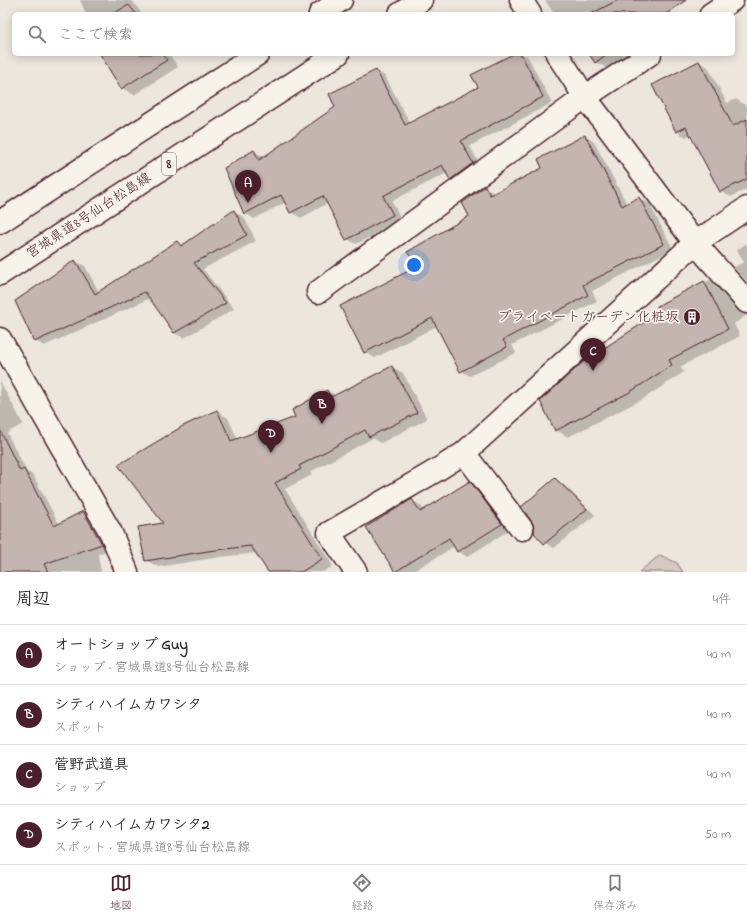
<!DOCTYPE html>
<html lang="ja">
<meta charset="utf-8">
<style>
body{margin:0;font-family:"Indie Flower","Klee One",sans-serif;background:#f2f2f3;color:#2b2b33}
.you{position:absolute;left:414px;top:265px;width:14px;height:14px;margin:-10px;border:3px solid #fff;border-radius:50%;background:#1a73e8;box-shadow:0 0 0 6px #1a73e833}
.badge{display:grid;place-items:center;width:26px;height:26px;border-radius:50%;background:#4a1f2b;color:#fff;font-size:13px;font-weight:700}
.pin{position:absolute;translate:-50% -33px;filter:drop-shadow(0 1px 2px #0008)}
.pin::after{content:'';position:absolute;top:21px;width:14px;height:12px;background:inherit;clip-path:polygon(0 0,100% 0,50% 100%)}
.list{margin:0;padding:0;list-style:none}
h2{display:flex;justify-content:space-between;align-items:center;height:52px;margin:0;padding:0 16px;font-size:17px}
h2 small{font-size:13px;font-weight:400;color:#7c7c81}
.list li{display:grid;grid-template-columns:26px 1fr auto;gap:12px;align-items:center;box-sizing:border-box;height:60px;padding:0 16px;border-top:1px solid #e1e1e2}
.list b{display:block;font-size:15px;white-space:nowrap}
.list p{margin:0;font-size:13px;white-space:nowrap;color:#7c7c81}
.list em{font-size:13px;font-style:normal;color:#7c7c81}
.icon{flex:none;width:22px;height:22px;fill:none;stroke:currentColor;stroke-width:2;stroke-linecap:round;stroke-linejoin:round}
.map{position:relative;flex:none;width:747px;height:572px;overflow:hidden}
.search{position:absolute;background:#fff;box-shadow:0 2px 10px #0003;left:12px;right:12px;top:12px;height:44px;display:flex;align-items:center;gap:10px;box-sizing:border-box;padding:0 14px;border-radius:6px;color:#7c7c81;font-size:15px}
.sheet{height:292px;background:#fff}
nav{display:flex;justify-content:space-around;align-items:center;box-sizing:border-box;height:56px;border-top:1px solid #e1e1e2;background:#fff;font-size:11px;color:#7c7c81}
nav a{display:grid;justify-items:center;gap:2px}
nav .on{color:#4a1f2b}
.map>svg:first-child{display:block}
</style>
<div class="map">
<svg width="747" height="572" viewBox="0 0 747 572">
<rect width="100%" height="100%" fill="#ece6dd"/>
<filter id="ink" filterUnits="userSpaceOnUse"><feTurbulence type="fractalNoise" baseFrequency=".025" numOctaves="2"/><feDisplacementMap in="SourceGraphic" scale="8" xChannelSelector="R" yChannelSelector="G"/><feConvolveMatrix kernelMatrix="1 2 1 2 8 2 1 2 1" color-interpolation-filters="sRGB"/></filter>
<g filter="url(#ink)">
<!-- green -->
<path fill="#d5c9c2" stroke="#907476" d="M660,555l17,8 6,9h-44z"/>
<!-- shadow -->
<g fill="#0003" fill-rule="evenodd">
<path d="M80,0h52l10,14h-56z"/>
<path d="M545,0h117l11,14h-117l-3,-2z"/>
<path d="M101,54h68l9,13 -44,28 -12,-7z"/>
<path d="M515,54h7l6,3 24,46 -82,43 12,23 -22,16 -9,-6 -4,-6 -55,28 10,20 -46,23 -9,-5 -19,-36 -27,15 -10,-6 -5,-10 -32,17 -9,-6 9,-62 10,6 72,-50 40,-36 9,5 25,47 69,-36z"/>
<path d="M590,54h43l-23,16 -15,-8z"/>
<path d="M699,62l9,5 19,36 9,-4 11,7v83l-16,8 -10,-5 -30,-58 -5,3 -9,-5z"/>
<path d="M585,136l9,6 33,62 12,-6 10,5 24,46 -81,42 5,10 -85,44 4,8 -46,23 -9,-5 -24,-45 -62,32 -10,-6 54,-86 51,-49 15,-30 10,7 49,-25z"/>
<path d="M234,212l10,5 12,24 -53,28 31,40 -50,29 -10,-5 -23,-35 -107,48 -9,-5 40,-80 10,5 14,26 78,-50 6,4z"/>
<path d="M747,243v39l-13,-15 10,-5 -7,-12z"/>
<path d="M710,280l12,7 25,28 -13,9 6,12 -60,31 4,5 -41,27 -75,38 -12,-7 105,-118 -3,-6z"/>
<path d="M392,367l11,6 24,46 -46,24 -8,-5 -63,34 2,3 -27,14 48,77 -10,6h-54l-12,-19 -37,4 -62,10 -12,-7 19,-36 52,-113 11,7 10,22 58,-23 31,-26 9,5z"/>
<path d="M0,381l23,43 -16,9 20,39 6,3 26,49 24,-12 9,6 19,31 -13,5 3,18h-101zM86,518h2l15,24 -1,1z"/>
<path d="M555,479l9,6 31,30 -41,33 -9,-5z"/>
<path d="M470,482l9,6 32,41 -44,28 -9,-6 -3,-5 -43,26 -17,-1 17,-71 9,6 3,5z"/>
</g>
<!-- building -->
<g fill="#c4b5b0" stroke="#4a1f2b">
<path d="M618,0h68l-20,14h-75z"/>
<path d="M129,5l7,9h-24z"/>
<path d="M100,54h63l4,6 -46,29z"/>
<path d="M513,54h8l22,43 -82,44 12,22 -23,17 -8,-15 -59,31 10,19 -47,25 -23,-44 -33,17 -9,-18 -37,19 -20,-46 30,-18 5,10 76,-53 -6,-13 47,-24 29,55 73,-38 -7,-12z"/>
<path d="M589,54h18l-12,9z"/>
<path d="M699,61l34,65 14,-7v60l-27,13 -34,-65 -10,5 -24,-47z"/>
<path d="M585,135l37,71 17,-9 25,47 -81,41 5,10 -85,45 4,7 -47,25 -28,-54 -68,35 -24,-47 78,-40 -11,-14 62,-36 -7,-13 23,-17 5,9 52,-27 -4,-9z"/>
<path d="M234,210l13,25 -53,28 32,40 -52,30 -29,-41 -111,50 -19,-41 60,-41 20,34 82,-53 4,5z"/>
<path d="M704,281l24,48 -59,31 3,5 -42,27 -75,39 -15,-30 44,-40 76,-49 -3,-6z"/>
<path d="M392,366l25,47 -48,24 -4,-7 -66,36 2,3 -26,14 47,76 -21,13h-33l-17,-26 -43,5 -63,10 -7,-34 25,-4 -45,-58 65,-39 34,-16 14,31 64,-24 -3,-7 35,-20 4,7z"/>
<path d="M0,430l20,41 4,-2 30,57 29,-15 19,33 -58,20 4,8h-48z"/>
<path d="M555,478l32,31 -43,35 -10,-11v-6l-2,-5 -11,-15z"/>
<path d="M470,481l32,43 -45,28 -8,-14 -54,34 -29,-45 46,-28 8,13z"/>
</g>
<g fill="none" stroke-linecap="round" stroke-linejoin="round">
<!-- minor casing -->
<g stroke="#4a1f2b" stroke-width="25">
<g id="minor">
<path d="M521,0l9,14"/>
<path d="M711,14l21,-14"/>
<path d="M557,54l28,43 110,146 52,59"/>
<path d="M318,292l267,-195 65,-43"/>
<path d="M0,339l111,194 16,39"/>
<path d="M464,453l58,76"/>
<path d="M356,572l-27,-39 108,-63 27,-17 231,-210 52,-35"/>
</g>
</g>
<!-- major casing -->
<g stroke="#4a1f2b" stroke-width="25">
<g id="major">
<path d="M320,14l21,-14"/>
<path d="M400,14l21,-14"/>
<path d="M0,222l258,-168"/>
<path d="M0,274l338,-220"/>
</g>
</g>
<!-- minor -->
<use href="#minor" stroke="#f7f3e8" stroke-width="22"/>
<!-- major -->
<use href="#major" stroke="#f7f3e8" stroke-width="22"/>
</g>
</g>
<!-- icons -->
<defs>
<g id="building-disc" transform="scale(0.9)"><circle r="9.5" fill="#4a1f2b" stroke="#f7f3e8"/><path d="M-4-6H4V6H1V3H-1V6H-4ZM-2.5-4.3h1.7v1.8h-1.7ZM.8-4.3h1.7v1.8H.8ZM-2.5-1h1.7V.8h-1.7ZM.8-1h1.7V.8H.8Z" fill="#fff"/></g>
</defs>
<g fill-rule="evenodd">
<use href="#building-disc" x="692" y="317"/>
</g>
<g text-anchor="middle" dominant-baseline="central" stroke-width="3.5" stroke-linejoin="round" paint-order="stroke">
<!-- shield labels -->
<rect fill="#f7f3e8" stroke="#7e5f64" stroke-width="1" x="162" y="153" width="14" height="22" rx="3"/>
<g font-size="13" font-weight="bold" fill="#4a1f2b">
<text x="169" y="164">8</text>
</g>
<!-- street labels -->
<g font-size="14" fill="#4a1f2b" stroke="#f7f3e8">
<text transform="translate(89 216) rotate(-33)">宮城県道8号仙台松島線</text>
</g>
<!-- poi labels -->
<g font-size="14" fill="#4a1f2b" stroke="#f7f3e8" text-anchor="end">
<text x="679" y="317">プライベートガーデン化粧坂</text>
</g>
</g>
</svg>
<div class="you"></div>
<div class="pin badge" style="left:248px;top:203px">A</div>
<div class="pin badge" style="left:322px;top:424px">B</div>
<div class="pin badge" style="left:593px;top:371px">C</div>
<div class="pin badge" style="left:271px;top:453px">D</div>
<div class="search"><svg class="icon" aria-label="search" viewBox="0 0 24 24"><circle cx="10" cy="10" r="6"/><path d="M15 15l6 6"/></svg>ここで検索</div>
</div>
<section class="sheet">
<h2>周辺<small>4件</small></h2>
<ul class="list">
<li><span class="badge">A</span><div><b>オートショップ Guy</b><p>ショップ · 宮城県道8号仙台松島線</p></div><em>40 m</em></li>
<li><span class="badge">B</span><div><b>シティハイムカワシタ</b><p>スポット</p></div><em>40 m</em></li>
<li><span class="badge">C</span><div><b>菅野武道具</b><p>ショップ</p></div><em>40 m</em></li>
<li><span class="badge">D</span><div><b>シティハイムカワシタ2</b><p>スポット · 宮城県道8号仙台松島線</p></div><em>50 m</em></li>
</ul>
</section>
<nav>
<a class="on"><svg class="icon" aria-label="map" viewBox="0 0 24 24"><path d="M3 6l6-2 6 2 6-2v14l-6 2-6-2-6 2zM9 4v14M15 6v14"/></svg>地図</a>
<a><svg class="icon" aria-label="directions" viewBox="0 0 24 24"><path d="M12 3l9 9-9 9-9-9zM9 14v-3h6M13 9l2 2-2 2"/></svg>経路</a>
<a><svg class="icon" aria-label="saved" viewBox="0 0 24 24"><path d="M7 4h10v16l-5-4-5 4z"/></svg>保存済み</a>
</nav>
